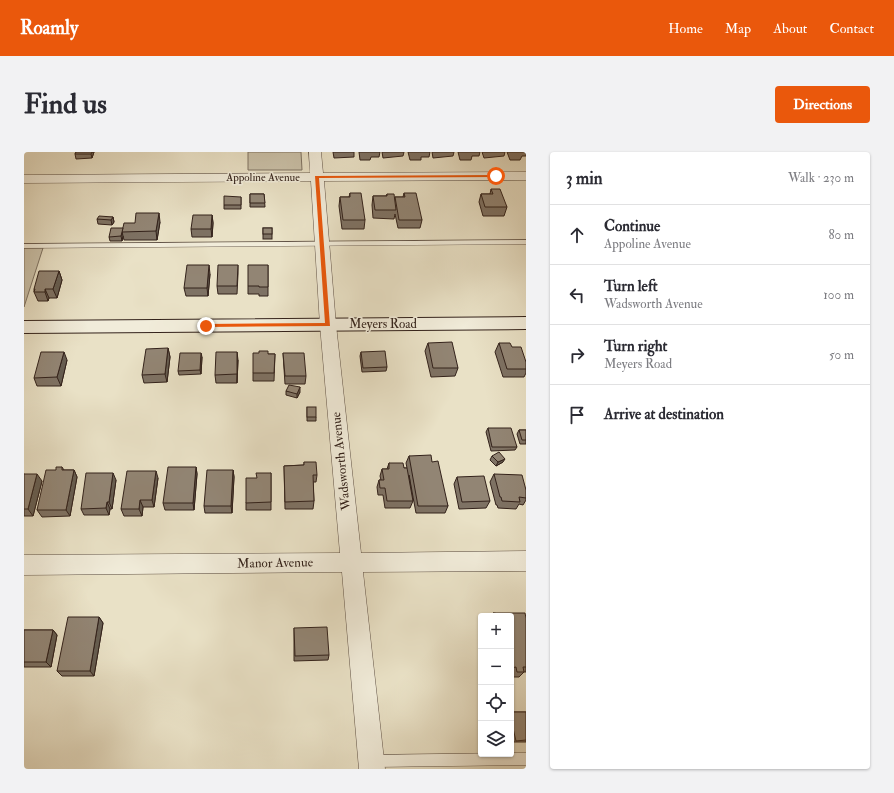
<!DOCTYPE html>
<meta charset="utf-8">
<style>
body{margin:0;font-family:"IM FELL Double Pica",serif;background:#f2f2f3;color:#2b2b33}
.controls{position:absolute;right:12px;bottom:12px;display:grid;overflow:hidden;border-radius:4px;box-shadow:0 1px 3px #0004}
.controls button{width:36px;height:36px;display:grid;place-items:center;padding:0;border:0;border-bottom:1px solid #e1e1e2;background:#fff;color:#2b2b33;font:20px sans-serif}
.stop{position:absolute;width:12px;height:12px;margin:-9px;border:3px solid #ea580c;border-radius:50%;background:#fff}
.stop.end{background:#ea580c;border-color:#fff;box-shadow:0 1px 4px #0008}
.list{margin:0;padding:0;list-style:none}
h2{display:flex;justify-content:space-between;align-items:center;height:52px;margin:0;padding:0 16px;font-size:17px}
h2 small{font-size:13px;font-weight:400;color:#7c7c81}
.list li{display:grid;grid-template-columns:26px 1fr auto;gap:12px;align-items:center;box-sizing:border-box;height:60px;padding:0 16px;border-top:1px solid #e1e1e2}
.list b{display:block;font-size:15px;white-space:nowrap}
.list p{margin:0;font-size:13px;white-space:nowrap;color:#7c7c81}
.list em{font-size:13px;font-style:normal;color:#7c7c81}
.icon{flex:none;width:22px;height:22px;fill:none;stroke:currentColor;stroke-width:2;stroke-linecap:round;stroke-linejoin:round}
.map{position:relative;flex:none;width:502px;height:617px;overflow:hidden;border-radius:4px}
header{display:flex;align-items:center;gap:24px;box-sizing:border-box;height:56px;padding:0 20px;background:#ea580c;color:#fff}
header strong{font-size:19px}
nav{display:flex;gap:22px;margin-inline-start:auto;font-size:14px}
.intro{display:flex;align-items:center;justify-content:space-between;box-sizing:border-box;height:96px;padding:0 24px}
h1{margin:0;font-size:28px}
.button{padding:10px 18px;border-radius:4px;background:#ea580c;color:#fff;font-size:14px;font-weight:700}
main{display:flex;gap:24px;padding:0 24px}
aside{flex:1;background:#fff;border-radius:4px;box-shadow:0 1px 3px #0004}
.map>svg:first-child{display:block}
</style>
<header>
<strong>Roamly</strong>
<nav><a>Home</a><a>Map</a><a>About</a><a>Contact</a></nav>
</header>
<div class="intro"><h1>Find us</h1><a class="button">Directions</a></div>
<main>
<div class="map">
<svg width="502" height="617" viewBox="0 0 502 617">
<rect width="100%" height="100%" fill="#e9e1c6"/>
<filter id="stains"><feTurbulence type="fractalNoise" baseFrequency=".005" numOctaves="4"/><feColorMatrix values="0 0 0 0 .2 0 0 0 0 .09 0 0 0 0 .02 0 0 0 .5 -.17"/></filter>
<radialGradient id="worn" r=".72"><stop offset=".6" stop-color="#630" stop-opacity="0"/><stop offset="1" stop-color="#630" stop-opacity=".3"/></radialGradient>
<!-- green -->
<g fill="#cac1a9" stroke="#7e7262">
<path d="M224,0h53l1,18h-54z"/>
<path d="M0,96h19l-19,59z"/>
</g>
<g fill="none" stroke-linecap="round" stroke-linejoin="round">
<!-- lane casing -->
<g stroke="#605246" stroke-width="1">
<g id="lane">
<path d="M502,88v4l-502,4v-4z"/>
<path d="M487,601h15v12l-153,2 -4,-2 -2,-4 2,-4 4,-2z"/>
</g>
</g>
<!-- street casing -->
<g stroke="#605246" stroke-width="1">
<path id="street" d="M285,0h12l2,21 203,-1v8l-202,1 12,144 25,228 165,-2v20l-163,1 22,197h-26l-17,-197 -318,3v-20l316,-2 -20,-228 -9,-144 -287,2v-8l286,-2z"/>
</g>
<!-- secondary casing -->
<g stroke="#33221b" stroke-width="2">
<path id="secondary" d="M502,165v12l-502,4v-12z"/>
</g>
<!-- lane -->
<use href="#lane" fill="#f1ecda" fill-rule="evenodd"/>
<!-- street -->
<use href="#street" fill="#f1ecda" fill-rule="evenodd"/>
<!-- secondary -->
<use href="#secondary" fill="#f1ecda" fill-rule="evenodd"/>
</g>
<!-- wall -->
<g fill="#7e7264" stroke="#33221b">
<path d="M52,0h18l-2,6 -16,1 -1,-5z"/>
<path d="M309,0h21v5l-20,1z"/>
<path d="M335,0h21l-1,5h-8l-1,3h-10z"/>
<path d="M358,0h22l-1,4 -20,2z"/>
<path d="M384,0h22l-1,5h-8v3h-11z"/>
<path d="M408,0h22l-1,4 -20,2z"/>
<path d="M434,0h22l-1,4h-7l-1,4h-11z"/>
<path d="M458,0h23l-1,4 -20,2z"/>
<path d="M483,0h19v4h-4l-2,4h-10z"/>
<path d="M467,37l16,18 -3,9h-21l-4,-14 2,-8h9z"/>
<path d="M326,41l15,27 -1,9h-22l-3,-23 1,-9h9z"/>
<path d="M380,41l18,27 -2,8h-22l-3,-14 -1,5 -21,-1 -1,-13 1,-9h13l1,-2 7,6 1,-3h8z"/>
<path d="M226,42h14l1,13h-15z"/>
<path d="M217,45v12h-17v-4z"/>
<path d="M188,63l1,8 -1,14h-20l-1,-8z"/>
<path d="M89,65l1,5 -2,3 -14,-1 -1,-5z"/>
<path d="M136,70l-3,18h-33l-1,-4 -1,5h-12l-1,-4 14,-9z"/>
<rect x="239" y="76" width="9" height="11"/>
<path d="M214,113v9l-1,20h-19l-1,-8z"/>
<path d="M244,113v31h-9v-2h-11v-8z"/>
<path d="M35,119l3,9 -5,18h-8l-1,3h-10l-4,-9v-3z"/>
<path d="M186,122l-2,22h-22l-2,-8z"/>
<path d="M404,191l30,25 -3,8 -24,1 -6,-26z"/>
<path d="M475,191l27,19v11l-2,4h-21l-8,-25z"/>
<path d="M144,196l2,9 -3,25 -23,1 -2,-8z"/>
<path d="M337,200l26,15 -1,4 -24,1 -2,-16z"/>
<path d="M259,201l23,23 -1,8h-20z"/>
<path d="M244,202h7l-1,27h-21v-8z"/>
<path d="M178,205l-1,17 -22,1 -1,-4z"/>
<path d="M43,208l-6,26h-24l-3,-8z"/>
<path d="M214,208l-1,23h-21l-1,-8z"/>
<path d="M262,239l14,1 -3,6 -11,-3z"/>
<path d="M283,255l9,10v4h-9z"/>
<path d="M464,276l29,19 -2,3 -24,1 -5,-19z"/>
<path d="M495,278h7v14h-6l-3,-10z"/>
<path d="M385,304l23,6 16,44 -3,7h-29l-7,-38 4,26 -3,7h-25l-2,-13h-5l-1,-8 2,-7h2l-1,-4 2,-7h5l2,-6 15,5h3l-1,-5z"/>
<path d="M468,304l11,6 -7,4 -6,-6z"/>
<path d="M280,310l13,13 -1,7h-3l1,19 -1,8h-28l-1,-43 20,-1z"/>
<path d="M38,315l2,3h10l3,7 -7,39 -28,1 -5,-7 19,-40z"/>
<path d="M172,315l1,7 -3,36h-29l-2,-7z"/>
<path d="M209,318l1,7 -2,36h-27l-1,-7z"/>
<path d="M247,321v37h-25v-7l11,-25z"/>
<path d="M0,322l18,7 -9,35h-9z"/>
<path d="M470,322l32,16v10l-3,5 -4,-1 -3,5 -18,-1 -1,-3h-1l-6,-23z"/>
<path d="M433,325l33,24 -4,7 -27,1 -5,-25z"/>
<path d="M134,326l-4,29h-11l-1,9h-18l-3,-7z"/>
<path d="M92,328l-4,29h-2l-1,6h-25l-3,-6z"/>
<path d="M469,461l33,5v54h-2l-5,5h-7l-1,-3v-58h-20z"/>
<path d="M75,465l4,6 -9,53h-32l-5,-5z"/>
<path d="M270,476l35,27 -1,5 -34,1z"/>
<path d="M0,478h29l4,5 -6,32h-27z"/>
<path d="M487,560h15v30h-13l-2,-8z"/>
</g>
<!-- shaded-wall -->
<g fill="#665d51" stroke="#33221b">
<path d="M68,0h2l-2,6 -1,-4z"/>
<path d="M135,61l1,9 -3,18 -1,-9z"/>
<path d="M188,63l1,8 -1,14 -1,-8z"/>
<path d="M89,65l1,5 -2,3 -1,-5z"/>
<path d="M98,80l1,4 -1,5 -1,-5z"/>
<path d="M185,113l1,9 -2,22 -1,-8z"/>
<path d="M35,119l3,9 -5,18 -4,-9z"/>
<path d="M21,137l4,9 -1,3 -3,-9z"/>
<path d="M144,196l2,9 -3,25 -2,-8z"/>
<path d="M40,200l3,8 -6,26 -4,-9z"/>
<path d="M213,200l1,8 -1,23z"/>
<path d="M177,201l1,4 -1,17 -1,-4z"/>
<path d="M276,235v5l-3,6v-4z"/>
<path d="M481,307l-2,3 -7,4 2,-4z"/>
<path d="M172,315l1,7 -3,36 -1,-7z"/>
<path d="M50,318l3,7 -7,39 -4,-6z"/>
<path d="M209,318l1,7 -2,36 -1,-7z"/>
<path d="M132,319l2,7 -4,29 -2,-7z"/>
<path d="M89,321l3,7 -4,29 -3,-7z"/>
<path d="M13,322l5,7 -9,35 -5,-7z"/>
<path d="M116,348l3,7 -1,9 -3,-7z"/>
<path d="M83,350l3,7 -1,6 -3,-7z"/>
<path d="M75,465l4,6 -9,53 -4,-5z"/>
<path d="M29,478l4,5 -6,32 -5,-5z"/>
</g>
<!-- building -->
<g fill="#928574" stroke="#33221b">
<path d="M52,0h16l-1,2h-16z"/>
<path d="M467,37h9l7,18h-22l-4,-13h12z"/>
<path d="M326,41h11l4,27h-22l-3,-23h10z"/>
<path d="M380,41h12l6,27h-23l-4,-23h10z"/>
<path d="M226,42h14l1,9h-15z"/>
<path d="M363,42h7l2,16h-21l-2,-14h14z"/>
<path d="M200,44l17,1v8h-17z"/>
<path d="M112,61h23l-3,18 -34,1 2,-9h11z"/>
<path d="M169,63h19l-1,14h-20z"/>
<path d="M75,64l14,1 -2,3 -14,-1z"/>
<path d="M87,76h12l-2,8 -12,1z"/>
<rect x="239" y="76" width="9" height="6"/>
<path d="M163,113h22l-2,23h-23z"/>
<path d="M194,113h20l-1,21h-20z"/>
<path d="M224,113h20v22h-9v-1h-11z"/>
<path d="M15,119h20l-6,18h-8v3h-11l1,-3h-1z"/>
<path d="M428,190l6,26h-25l-5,-25z"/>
<path d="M475,191h11l2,4h9l5,15v7h-19z"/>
<path d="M144,196l-3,26 -23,1 4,-26z"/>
<path d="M235,199h9v3h7l-1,19h-21v-20h6z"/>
<path d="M361,199l2,16 -24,1 -2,-16z"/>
<path d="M17,200h23l-7,25 -23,1z"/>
<path d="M192,200h21v22l-22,1z"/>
<path d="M156,201h21l-1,17 -22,1z"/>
<path d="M259,201h21l2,23h-21z"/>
<path d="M265,233l11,2 -3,7 -11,-3z"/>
<rect x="283" y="255" width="9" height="10"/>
<path d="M464,276h23l6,19h-25z"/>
<path d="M495,278h7v10h-4z"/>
<path d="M475,300l6,7 -7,3 -6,-6z"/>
<path d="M407,303l1,7 6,-1 10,45h-30l-9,-50z"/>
<path d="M280,310h12l1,13h-4l1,26 -29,1 -1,-36 20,-1z"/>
<path d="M365,311h14l1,5h3l6,33h-26l-2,-13h-5l-1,-8h5l-2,-11h7z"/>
<path d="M32,315h6v3h12l-8,40h-29l9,-40h10z"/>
<path d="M144,315h28l-3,36h-30z"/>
<path d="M183,318h26l-2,36h-27z"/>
<path d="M103,319h29l-4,29h-12l-1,9h-18z"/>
<path d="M62,321h27l-4,29h-2l-1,6 -25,1z"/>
<path d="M232,321h15v29l-25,1v-25h11z"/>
<path d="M0,322h13l-9,35h-4z"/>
<path d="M470,322l28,1 4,15v8l-7,-1 1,5 -18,-1 -1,-4h-1z"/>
<path d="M460,324l6,25 -28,1 -5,-25z"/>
<path d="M469,461h32l1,5v49h-3l1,5h-7l-1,-5 -5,1v-52h-17z"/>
<path d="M44,465h31l-9,54h-33z"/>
<path d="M303,475l2,28 -34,1 -1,-28z"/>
<path d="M0,478h29l-7,32h-22z"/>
<path d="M487,560h15v28l-10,1 -5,-21z"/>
</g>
<!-- route -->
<path fill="#ea580c" d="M472,23l2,2 -179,1 11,148 -124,1 -2,-1 2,-2 119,-1 -10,-147z"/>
<g text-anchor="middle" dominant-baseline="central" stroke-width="3" stroke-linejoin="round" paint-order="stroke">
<!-- far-street labels -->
<g font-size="11" fill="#33221b" stroke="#f1ecda">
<text x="239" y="25">Appoline Avenue</text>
</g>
<!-- street labels -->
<g font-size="13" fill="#33221b" stroke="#f1ecda">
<text x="359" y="172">Meyers Road</text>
<text transform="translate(317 309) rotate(-96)">Wadsworth Avenue</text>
<text transform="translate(251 411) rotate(-1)">Manor Avenue</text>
</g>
</g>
<rect width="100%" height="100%" filter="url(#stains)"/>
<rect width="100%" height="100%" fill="url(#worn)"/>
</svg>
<div class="controls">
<button>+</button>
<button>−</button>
<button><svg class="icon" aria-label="locate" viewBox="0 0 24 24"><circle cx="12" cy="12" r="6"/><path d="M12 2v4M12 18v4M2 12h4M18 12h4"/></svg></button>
<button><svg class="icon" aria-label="layers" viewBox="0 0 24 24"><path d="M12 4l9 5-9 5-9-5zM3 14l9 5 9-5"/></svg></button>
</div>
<div class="stop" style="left:472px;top:24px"></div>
<div class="stop end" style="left:182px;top:174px"></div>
</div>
<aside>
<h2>3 min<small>Walk · 230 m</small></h2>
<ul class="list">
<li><svg class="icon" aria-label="ahead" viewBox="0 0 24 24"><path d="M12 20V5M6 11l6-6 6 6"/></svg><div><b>Continue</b><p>Appoline Avenue</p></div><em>80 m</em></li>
<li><svg class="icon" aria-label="left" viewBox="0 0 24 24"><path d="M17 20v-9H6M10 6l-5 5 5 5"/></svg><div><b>Turn left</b><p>Wadsworth Avenue</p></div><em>100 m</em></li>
<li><svg class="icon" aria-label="right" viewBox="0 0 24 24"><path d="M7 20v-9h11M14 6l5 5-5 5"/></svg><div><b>Turn right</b><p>Meyers Road</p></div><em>50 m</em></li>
<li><svg class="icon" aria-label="arrive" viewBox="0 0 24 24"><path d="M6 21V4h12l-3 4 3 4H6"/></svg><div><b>Arrive at destination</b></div></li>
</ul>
</aside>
</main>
